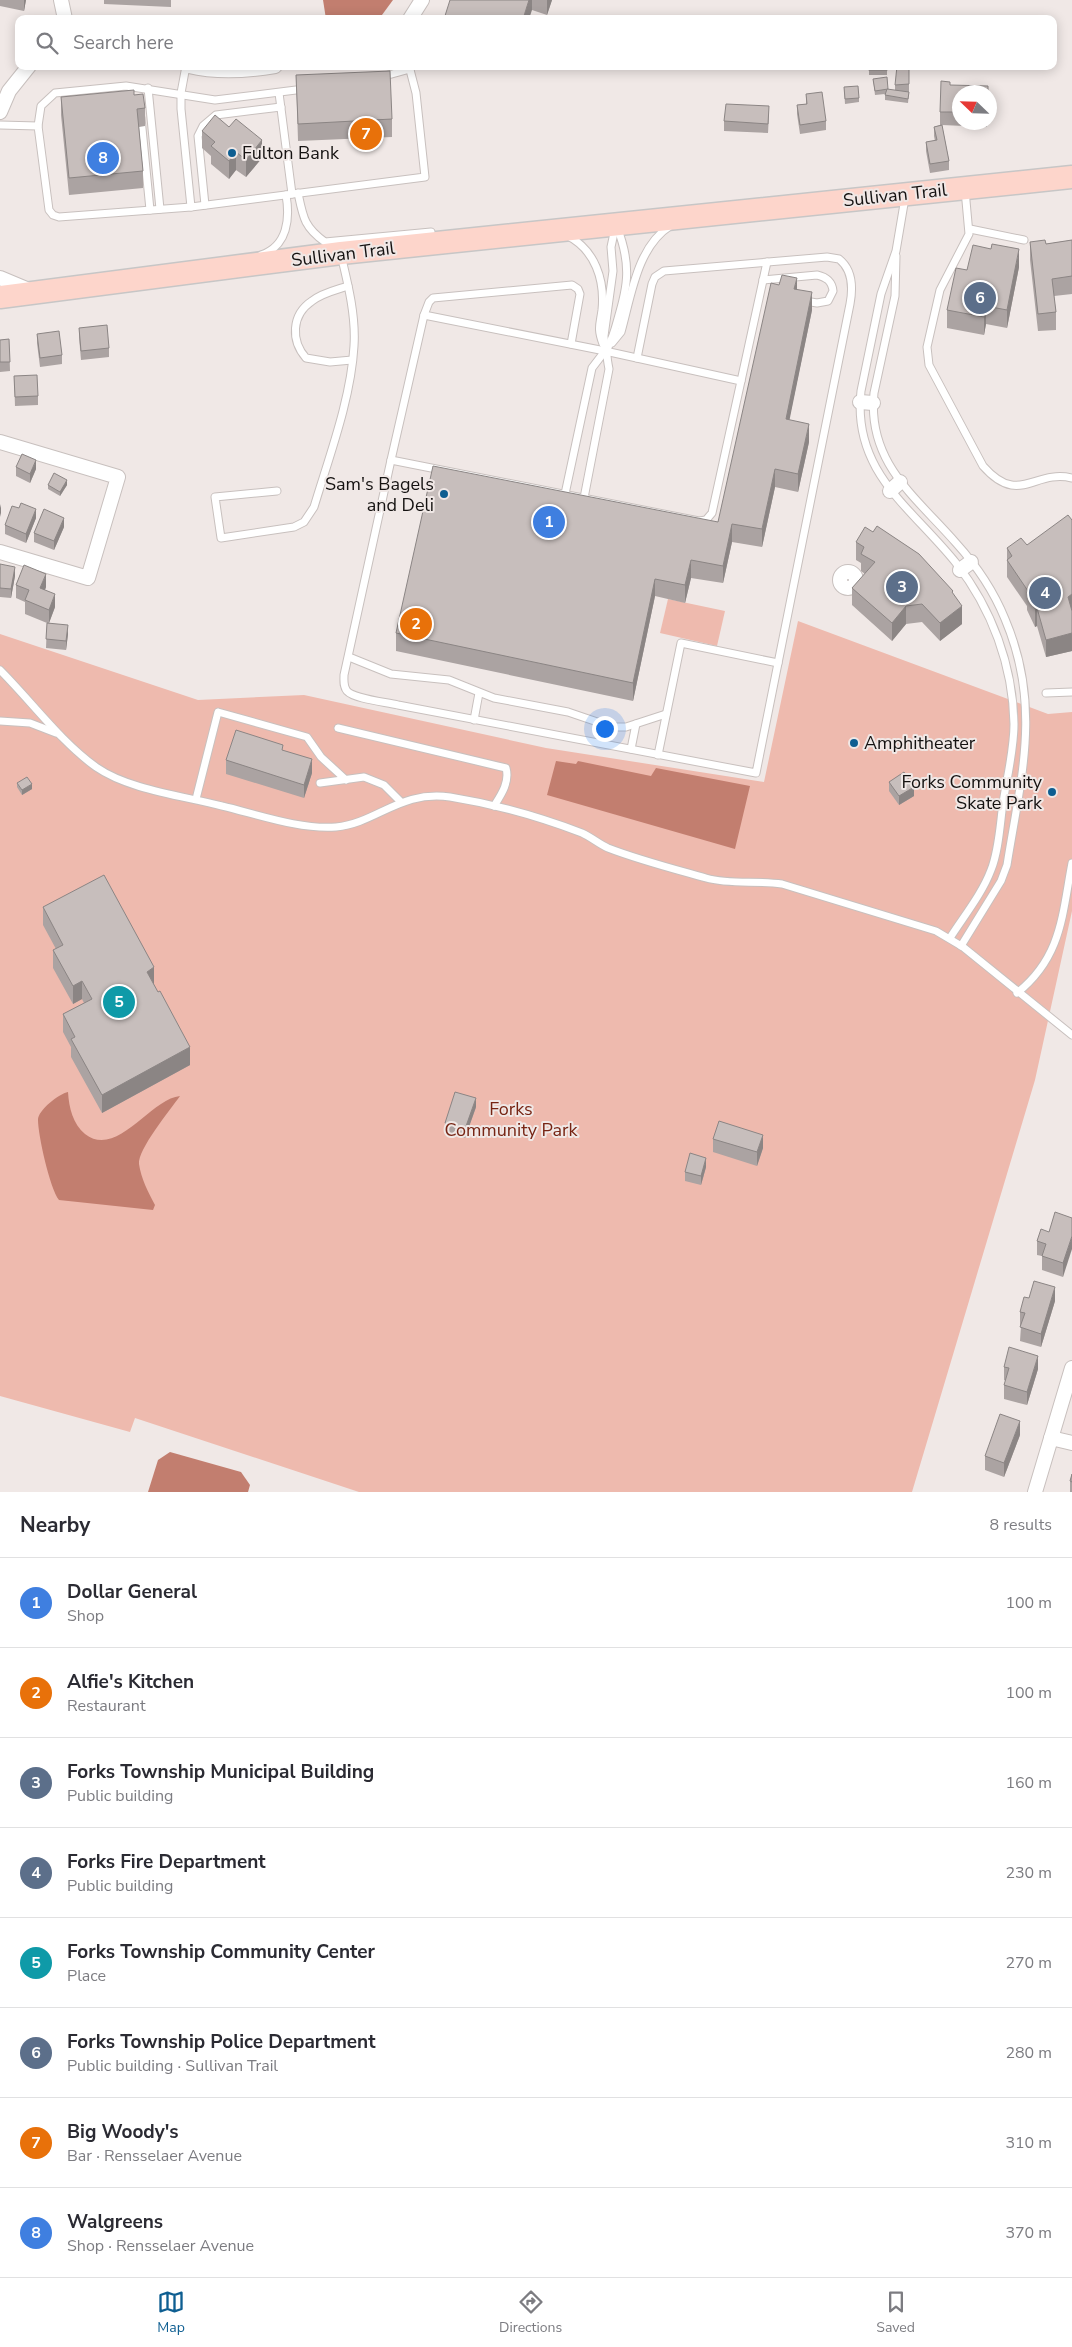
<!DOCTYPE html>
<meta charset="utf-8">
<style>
body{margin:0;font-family:"Nunito Sans",sans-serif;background:#f7f7f7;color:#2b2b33}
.compass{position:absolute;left:952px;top:85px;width:45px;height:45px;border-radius:50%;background:#fff;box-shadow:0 2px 12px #0003;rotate:293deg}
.you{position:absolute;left:604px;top:728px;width:18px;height:18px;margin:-12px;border:4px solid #fff;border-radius:50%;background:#1a73e8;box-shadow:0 0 0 8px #1a73e833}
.badge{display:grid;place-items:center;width:32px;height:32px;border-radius:50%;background:#0e5e91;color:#fff;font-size:16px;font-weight:700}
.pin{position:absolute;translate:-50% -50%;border:2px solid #fff;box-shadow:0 1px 5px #0006}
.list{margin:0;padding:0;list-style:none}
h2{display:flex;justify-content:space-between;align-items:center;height:65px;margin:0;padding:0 20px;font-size:21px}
h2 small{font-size:16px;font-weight:400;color:#7c7c81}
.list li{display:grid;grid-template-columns:32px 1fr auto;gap:15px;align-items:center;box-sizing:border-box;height:90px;padding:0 20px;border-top:1px solid #e1e1e2}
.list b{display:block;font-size:19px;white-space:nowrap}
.list p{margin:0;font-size:16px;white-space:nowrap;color:#7c7c81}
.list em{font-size:16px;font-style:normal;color:#7c7c81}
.icon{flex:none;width:28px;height:28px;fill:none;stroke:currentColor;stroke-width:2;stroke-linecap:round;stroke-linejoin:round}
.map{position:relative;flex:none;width:1072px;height:1492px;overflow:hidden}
.search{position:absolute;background:#fff;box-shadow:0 2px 12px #0003;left:15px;right:15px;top:15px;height:55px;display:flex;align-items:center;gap:12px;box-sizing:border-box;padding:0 18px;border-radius:10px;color:#7c7c81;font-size:19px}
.sheet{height:785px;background:#fff}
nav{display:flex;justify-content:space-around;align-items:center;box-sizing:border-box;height:70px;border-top:1px solid #e1e1e2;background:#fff;font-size:14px;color:#7c7c81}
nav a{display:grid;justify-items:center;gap:2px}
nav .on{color:#0e5e91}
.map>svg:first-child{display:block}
</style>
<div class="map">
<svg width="1072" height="1492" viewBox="0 0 1072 1492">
<rect width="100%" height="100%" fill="#f0e8e6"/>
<!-- green -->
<g fill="#eebaae">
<path d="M668,599l57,12 -8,35 -57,-13z"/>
<path d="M798,621l250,93 24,-2v199l-37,169 -123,412h-553l-224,-74 -5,14 -130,-36v-762l198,66 106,-5 242,53 218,34z"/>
</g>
<!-- water -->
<g fill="#c27e6f">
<path d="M323,0h70l-14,19h-53z"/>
<path d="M556,761l20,3 2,-3 73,15 5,-8 94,18 -15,63 -188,-54z"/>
<path d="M68,1092c1,16 5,32 17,42 32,25 65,-35 95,-38 -10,14 -42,53 -41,68 2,14 9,28 16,41l-2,5 -94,-10c-9,-11 -21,-65 -21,-80 0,-10 21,-26 30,-28z"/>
<path d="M170,1452l71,20 9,13 -2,7h-100l10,-32z"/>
</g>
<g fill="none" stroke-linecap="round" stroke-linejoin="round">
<!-- lane casing -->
<g stroke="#c8c0be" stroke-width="9">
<g id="lane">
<path d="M186,66l-5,27v16l10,98"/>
<path d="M381,77l29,-8"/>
<path d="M148,88l12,121"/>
<path d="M279,93l13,101"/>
<path d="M141,118l9,92"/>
<path d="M0,125l38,1 11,84 4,5 6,2 132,-10 234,-30 -9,-84 -7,-27"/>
<path d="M38,126l3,-20 14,-13 71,-7 89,14 89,-11"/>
<path d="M965,190l4,44 -29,56 -13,57 2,18 54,101c36,41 51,3 89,12"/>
<path d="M298,193c5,24 6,34 27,49l106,-10"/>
<path d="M905,198l-9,53 -15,43 -20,97c-9,81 50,116 95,172 36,46 57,103 58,161 0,26 -7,53 -11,79 -3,21 -4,47 -12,67 -9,24 -27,46 -41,68"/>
<path d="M205,205l-7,-69 5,-10 13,-11 65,-8"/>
<path d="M970,229l54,11"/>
<path d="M568,236c27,14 37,44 34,74 -2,15 -5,18 1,34"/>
<path d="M261,255c27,-9 29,-37 25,-60"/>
<path d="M896,256l-1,40 -21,97c-7,70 42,104 82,150 20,22 38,49 49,76 37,87 16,158 2,246l-6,16 -40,65"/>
<path d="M763,280l54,-5c9,2 15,6 16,16l-5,10 -11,2 -12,-2"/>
<path d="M348,286c-12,4 -26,7 -36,15 -21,14 -21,40 -6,57l24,4 22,-2"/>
<path d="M424,315l181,36 136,30 -29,132 -6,7 -7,1 -308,-61z"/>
<path d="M424,315l5,-13 4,-4 139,-13 6,4 2,5 -9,50"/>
<path d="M612,343l9,-11c10,-35 16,-85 49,-106"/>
<path d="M741,381l26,-119"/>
<path d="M391,460l-47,215c0,6 -1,11 3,16 7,8 39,11 51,14l358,68 94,-469c3,-16 3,-34 -11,-45l-12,-2 -163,14 -9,6 -3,7 -15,74"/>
<path d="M277,491l-62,6 6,41 73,-11 10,-5 10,-15c15,-50 37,-108 40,-161 2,-30 -6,-62 -13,-91"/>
<path d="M565,494l27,-126 13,-17 -1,-15 9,-65 -2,-24 4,-19"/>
<path d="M584,498l25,-129c-5,-25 0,-19 6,-40 12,-41 18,-61 2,-102"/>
<path d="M349,657l42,17 58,6 45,18 74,14 44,15h14l40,-13"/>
<path d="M0,670c32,32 60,71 96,97 33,23 88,29 126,39 34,8 79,24 114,21 41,-4 64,-37 114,-30 44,7 90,20 132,36 9,4 17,11 26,15 31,12 66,21 98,30 25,7 50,2 76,6l154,47 27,16 109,88"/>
<path d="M1046,693l26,-1"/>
<path d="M474,720l5,-27"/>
<path d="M0,721l30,2 26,10"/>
<path d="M338,728l168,40c4,14 -5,27 -12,38"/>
<path d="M631,749l5,-25"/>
<path d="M658,755l23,-112 97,20"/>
<path d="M320,783l44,-6 20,8 17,17"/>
<path d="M196,799l22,-87 89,25 14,20 25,23"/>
<path d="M1017,993c45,-36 45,-78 55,-130"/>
</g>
</g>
<!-- street casing -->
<g stroke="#c8c0be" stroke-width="16">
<g id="street">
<path d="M61,0l4,19"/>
<path d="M410,19l12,-19"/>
<path d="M189,66c29,7 57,5 86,0"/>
<path d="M0,112l9,-21 20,-25"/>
<path d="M0,278l31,13"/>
<path d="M860,402l13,1"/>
<path d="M0,442l118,35 -30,101 -88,-26"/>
<path d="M890,491l10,-9"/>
<path d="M960,570l11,-8"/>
<circle cx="848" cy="580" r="8"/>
<path d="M1051,1438l21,5"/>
<path d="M1035,1492l37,-124"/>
</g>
</g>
<!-- primary casing -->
<g stroke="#c7c6c6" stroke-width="25">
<path id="primary" d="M0,297l341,-44 731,-76"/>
</g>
<!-- lane -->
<use href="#lane" stroke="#fff" stroke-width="7"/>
<!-- street -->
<use href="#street" stroke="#fff" stroke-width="14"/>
<!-- primary -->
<use href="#primary" stroke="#fdd5cb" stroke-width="22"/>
</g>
<!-- wall -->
<g fill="#aba3a2">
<path d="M0,0h26l-2,11 -24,-5z"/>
<path d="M104,0h67v7l-67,-3z"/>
<path d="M450,0h102l-5,15 -15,-5z"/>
<path d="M887,66v9h-18v-5z"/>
<path d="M909,66v27l-1,10 -23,-3v-6l-10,1 -2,-16 15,11h7v-5z"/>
<path d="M296,75l96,44v18l-94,4z"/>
<path d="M950,85l10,7v30h27v5l-45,-2 7,36v9l-19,3 -4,-22v-9l9,-1 -1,-5v-9l6,-2v-13z"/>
<path d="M844,87l15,11v4l-14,2z"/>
<path d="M806,94l20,27v9l-26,4 -3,-20v-9l9,-1z"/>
<path d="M134,95l11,13v18l-6,1 4,44v17l-74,7 -8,-80v-18z"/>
<path d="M769,115l-1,18 -44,-2v-10z"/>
<path d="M202,131l60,27 -16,19 -10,-7 -7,9 -18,-15v-8l-9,-8z"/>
<path d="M1072,240v54l-18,2 2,16v18l-18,1 -8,-71v-18l16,2z"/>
<path d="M991,249l28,18 -12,61 -21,-4 -2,11 -37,-7v-18l20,-40z"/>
<path d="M797,289l15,21 -23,110 20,22 -11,50 -23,-5 -13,60 -30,-5 -9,41 -32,-5 -6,25 -30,-7 -22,105 -237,-50v-18l322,-111z"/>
<path d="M79,328l30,20v9l-28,3 -2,-23z"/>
<path d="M37,334l25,21v9l-22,3 -3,-24z"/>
<path d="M9,339l1,32 -10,1v-32z"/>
<path d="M14,376l24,20v9l-23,1z"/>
<path d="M16,467l20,2 -6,14 -14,-7z"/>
<path d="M48,485h19l-7,11 -12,-7z"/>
<path d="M19,508l17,10 -10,25 -21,-9v-9z"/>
<path d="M1072,520v131l-26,6 -9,-31 -2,1 -8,-17v-4l-20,-29v-29l20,-3z"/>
<path d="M64,527l-10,23 -20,-8v-9z"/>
<path d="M856,542l97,53 9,29 -22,17 -18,-19 -16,2 -14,17 -40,-36v-17l13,-14 -4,-3v-8l-5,-3z"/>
<path d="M0,564l15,12 -4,22 -11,-1z"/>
<path d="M16,585l30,2 -1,3 10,17 -6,16 19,11 -2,16 -20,-2 1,-25 -22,-9v-12l-9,-4z"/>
<path d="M283,751l29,22 -8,25 -78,-24v-14z"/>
<path d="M889,782l25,14 -15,9 -10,-14z"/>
<path d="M17,783l15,6 -10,6 -5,-8z"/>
<path d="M43,907l111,78 36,80 -88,48 -31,-56v-10l-8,-15v-18l21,-11 -2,-4 -9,5 -20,-36v-18l3,-1 -13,-24z"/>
<path d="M476,1107l-11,31 -20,-6v-9z"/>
<path d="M713,1139l50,9 -6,18 -44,-14z"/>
<path d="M706,1167l-5,18 -16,-4v-9z"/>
<path d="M1072,1218l-9,59 -21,-7v-14l-5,-1v-14l12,-9z"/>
<path d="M1029,1298l26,3 -14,46 -21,-6 1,-15 -1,-1v-13z"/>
<path d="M1004,1367l34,2 -11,36 -23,-6v-14l2,-4 -2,-1z"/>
<path d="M1020,1435l-16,42 -19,-7v-14z"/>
<path d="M1072,1474v18h-2v-11z"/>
</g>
<!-- shaded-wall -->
<g fill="#8b8584">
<path d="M24,0h2l-2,11z"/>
<path d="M529,0h3v10l-3,9h-6z"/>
<path d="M547,0h5l-5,15z"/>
<path d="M262,140v18l-16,19v-17z"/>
<path d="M236,152v18l-7,9v-18z"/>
<path d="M1019,249v18l-12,61v-18z"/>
<path d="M797,278v17l-3,-6z"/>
<path d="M812,292v18l-26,127v-18z"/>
<path d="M986,306v18l-2,11v-18z"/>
<path d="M809,424v18l-11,50v-18z"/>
<path d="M36,460v9l-6,14v-9z"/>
<path d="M775,469v18l-13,60v-18z"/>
<path d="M67,480v5l-7,11v-4z"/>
<path d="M1,504v9l-1,4v-9z"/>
<path d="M36,509v9l-10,25v-9z"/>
<path d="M64,518v9l-10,23v-9z"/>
<path d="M732,524v18l-9,41v-17z"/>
<path d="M691,560v18l-6,25v-18z"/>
<path d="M15,567v9l-4,22v-9z"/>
<path d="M46,574v13l-6,15v-14z"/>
<path d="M655,579v17l-22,105v-18z"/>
<path d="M55,594v13l-6,16v-13z"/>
<path d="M1072,594v18l-4,-15z"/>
<path d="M906,606v18l-14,17v-18z"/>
<path d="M962,606v18l-22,17v-18z"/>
<path d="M1037,608v18l-2,1v-18z"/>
<path d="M68,625v9l-2,16v-9z"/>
<path d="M1072,633v18l-26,6v-17z"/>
<path d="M312,759v14l-8,25v-13z"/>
<path d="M32,784v5l-10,6v-5z"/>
<path d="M914,787v9l-15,9v-9z"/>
<path d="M154,967v18l-7,-13z"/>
<path d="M82,981v18l-9,5v-18z"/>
<path d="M190,1047v18l-88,48v-18z"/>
<path d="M476,1098v9l-11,31v-9z"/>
<path d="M763,1135v13l-6,18v-14z"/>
<path d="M706,1158v9l-5,18v-9z"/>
<path d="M1072,1236v13l-9,28v-14z"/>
<path d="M1055,1287v14l-14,46v-13z"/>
<path d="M1038,1356v13l-11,36v-13z"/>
<path d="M1020,1421v14l-16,42v-14z"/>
</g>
<!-- building -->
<g fill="#c7bebc" stroke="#8b8584">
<path d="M450,0h79l-6,19h-79z"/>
<rect x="869" y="66" width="18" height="4"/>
<path d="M897,66h12v18l-14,1z"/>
<path d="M390,71l2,48 -94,5 -2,-49z"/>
<path d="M887,77l1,12 -13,2 -2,-12z"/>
<path d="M941,81l9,1v3l38,1v6h-28v20h-20z"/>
<path d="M858,86l1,12 -14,1 -1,-12z"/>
<path d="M887,89l22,3 -1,7 -23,-4z"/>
<path d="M134,90v5l9,-1 2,14 -8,1 6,62 -74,7 -8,-81z"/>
<path d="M822,92l4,29 -26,4 -3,-20 10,-1 -1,-10z"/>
<path d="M726,104l43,2 -1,18 -44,-3z"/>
<path d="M215,115l14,12 7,-8 26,21 -16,20 -10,-8 -7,9 -18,-15 4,-4 -13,-11z"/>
<path d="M942,125l7,36 -19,3 -4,-22 11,-2 -3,-13z"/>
<path d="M1045,240l1,4 26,-4v36l-20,3 4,33 -18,2 -8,-72z"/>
<path d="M992,244l27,5 -12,61 -21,-4 -2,11 -37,-7 9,-42 11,2 6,-25 18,4z"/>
<path d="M782,275l15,3 -3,11 18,3 -26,127 23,5 -11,50 -23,-5 -13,60 -30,-5 -9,42 -32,-6 -6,25 -30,-6 -22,104 -237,-50 37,-167 285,56 53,-239 8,2z"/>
<path d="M107,325l2,23 -28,3 -2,-23z"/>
<path d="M59,331l3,24 -22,3 -3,-24z"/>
<path d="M9,339l1,23h-10v-22z"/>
<path d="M37,375l1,21 -23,1 -1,-21z"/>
<path d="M22,454l14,6 -6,14 -14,-7z"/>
<path d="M54,473l13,7 -7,12 -12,-7z"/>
<path d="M21,503l15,6 -10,25 -21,-9 7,-19 7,2z"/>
<path d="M44,509l20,9 -10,23 -20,-8z"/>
<path d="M1068,515l4,5v74l-4,3 4,14v22l-26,7 -9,-32 -2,1 -8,-17 1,-1 -21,-31 5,-4 -5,-8 14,-10 6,7z"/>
<path d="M877,526l42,28 34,37 -1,1 10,14 -22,17 -18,-19 -16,2 -14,17 -40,-35 23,-26 -14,-8 3,-7 -8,-5 9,-15 8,5z"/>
<path d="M0,564l15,3 -4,22 -11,-1z"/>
<path d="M24,565l22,9 -6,14 15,6 -6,16 -24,-10 4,-10 -13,-5z"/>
<path d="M47,623l21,2 -2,16 -20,-2z"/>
<path d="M236,730l47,15 -1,5 30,9 -8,26 -78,-25z"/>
<path d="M904,772l10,15 -15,9 -10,-14z"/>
<path d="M27,777l5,7 -10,6 -5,-7z"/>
<path d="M104,875l50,92 -7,5 11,20 2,-1 30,56 -88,48 -31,-56 4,-2 -12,-23 29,-15 -10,-18 -9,5 -20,-36 10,-5 -20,-38z"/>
<path d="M455,1092l21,6 -11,31 -20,-6z"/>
<path d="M719,1121l44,14 -6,17 -44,-13z"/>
<path d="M690,1153l16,5 -5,18 -16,-4z"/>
<path d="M1055,1212l17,6v18l-9,27 -21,-7 4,-12 -9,-3 4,-12 8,3z"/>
<path d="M1034,1281l21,6 -14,47 -21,-7 5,-14 -5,-1 4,-15 5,1z"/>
<path d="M1009,1347l29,9 -11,36 -23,-7 5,-17 -5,-1z"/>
<path d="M1000,1414l20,7 -16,42 -19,-7z"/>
<path d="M1072,1474v8l-2,-1z"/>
</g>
<!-- markers -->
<g fill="#0e5e91" stroke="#f0e8e6" stroke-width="2">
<circle cx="232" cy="153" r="5"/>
<circle cx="444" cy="494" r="5"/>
<circle cx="854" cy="743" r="5"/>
<circle cx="1052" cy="792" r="5"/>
</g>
<g text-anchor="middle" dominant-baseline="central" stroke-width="4" stroke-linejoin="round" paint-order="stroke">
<!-- poi labels -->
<g font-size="18" fill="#151211" stroke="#f0e8e6" text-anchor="start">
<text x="242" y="153">Fulton Bank</text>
<text x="434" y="484" text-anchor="end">Sam's Bagels<tspan x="434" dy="21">and Deli</tspan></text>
<text x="864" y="743">Amphitheater</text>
<text x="1042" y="782" text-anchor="end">Forks Community<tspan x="1042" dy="21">Skate Park</tspan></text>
</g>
<!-- street labels -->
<g font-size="18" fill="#151211" stroke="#f0e8e6">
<text transform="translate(895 195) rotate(-6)">Sullivan Trail</text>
<text transform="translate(343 254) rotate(-7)">Sullivan Trail</text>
</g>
<!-- park labels -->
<g font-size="18" fill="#772514" stroke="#f0e8e6">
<text x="511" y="1109">Forks<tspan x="511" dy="21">Community Park</tspan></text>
</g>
</g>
</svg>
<svg class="compass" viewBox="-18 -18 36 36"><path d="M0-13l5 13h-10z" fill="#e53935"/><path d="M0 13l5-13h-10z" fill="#7c7c81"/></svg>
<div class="you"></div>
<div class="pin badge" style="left:549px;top:522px;background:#3f7fe0">1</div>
<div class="pin badge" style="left:416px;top:624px;background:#e8710a">2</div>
<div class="pin badge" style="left:902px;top:587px;background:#5c6f8a">3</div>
<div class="pin badge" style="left:1045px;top:593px;background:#5c6f8a">4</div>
<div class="pin badge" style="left:119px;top:1002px;background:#0f9aa8">5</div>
<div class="pin badge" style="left:980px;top:298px;background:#5c6f8a">6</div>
<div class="pin badge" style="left:366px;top:134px;background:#e8710a">7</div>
<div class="pin badge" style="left:103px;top:158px;background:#3f7fe0">8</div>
<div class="search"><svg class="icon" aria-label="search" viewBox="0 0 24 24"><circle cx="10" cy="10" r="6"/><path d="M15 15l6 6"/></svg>Search here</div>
</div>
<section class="sheet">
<h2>Nearby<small>8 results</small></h2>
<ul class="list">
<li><span class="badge" style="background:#3f7fe0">1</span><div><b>Dollar General</b><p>Shop</p></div><em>100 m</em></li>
<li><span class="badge" style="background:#e8710a">2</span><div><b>Alfie's Kitchen</b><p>Restaurant</p></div><em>100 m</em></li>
<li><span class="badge" style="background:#5c6f8a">3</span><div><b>Forks Township Municipal Building</b><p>Public building</p></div><em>160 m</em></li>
<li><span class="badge" style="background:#5c6f8a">4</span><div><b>Forks Fire Department</b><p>Public building</p></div><em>230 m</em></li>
<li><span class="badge" style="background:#0f9aa8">5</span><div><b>Forks Township Community Center</b><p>Place</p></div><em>270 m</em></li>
<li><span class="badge" style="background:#5c6f8a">6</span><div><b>Forks Township Police Department</b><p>Public building · Sullivan Trail</p></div><em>280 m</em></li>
<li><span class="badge" style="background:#e8710a">7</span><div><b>Big Woody's</b><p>Bar · Rensselaer Avenue</p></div><em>310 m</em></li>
<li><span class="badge" style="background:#3f7fe0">8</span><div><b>Walgreens</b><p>Shop · Rensselaer Avenue</p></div><em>370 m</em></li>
</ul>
</section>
<nav>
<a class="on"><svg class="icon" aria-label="map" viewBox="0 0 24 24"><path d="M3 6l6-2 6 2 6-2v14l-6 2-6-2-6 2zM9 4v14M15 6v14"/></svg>Map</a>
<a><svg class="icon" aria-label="directions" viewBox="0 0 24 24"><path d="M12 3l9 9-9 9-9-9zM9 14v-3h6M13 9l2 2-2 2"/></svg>Directions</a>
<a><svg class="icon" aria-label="saved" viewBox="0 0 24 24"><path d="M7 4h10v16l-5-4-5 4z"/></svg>Saved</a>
</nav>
